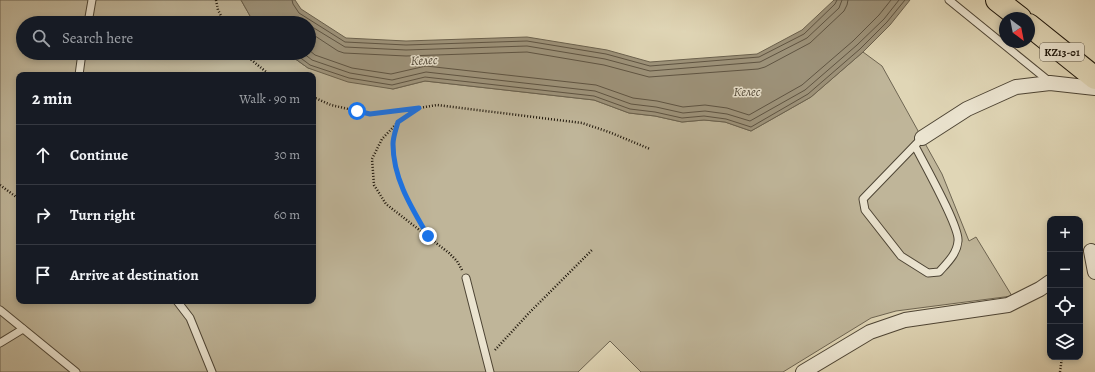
<!DOCTYPE html>
<meta charset="utf-8">
<style>
body{margin:0;font-family:Alegreya,serif;background:#20242c;color:#f1f3f6}
.controls{position:absolute;right:12px;bottom:12px;display:grid;overflow:hidden;border-radius:8px;box-shadow:0 2px 6px #0003}
.controls button{width:36px;height:36px;display:grid;place-items:center;padding:0;border:0;border-bottom:1px solid #363941;background:#171b24;color:#f1f3f6;font:20px sans-serif}
.compass{position:absolute;left:999px;top:12px;width:36px;height:36px;border-radius:50%;background:#171b24;box-shadow:0 2px 6px #0003;rotate:148deg}
.stop{position:absolute;width:12px;height:12px;margin:-9px;border:3px solid #1a73e8;border-radius:50%;background:#fff}
.stop.end{background:#1a73e8;border-color:#fff;box-shadow:0 1px 4px #0008}
.list{margin:0;padding:0;list-style:none}
h2{display:flex;justify-content:space-between;align-items:center;height:52px;margin:0;padding:0 16px;font-size:17px}
h2 small{font-size:13px;font-weight:400;color:#9ea1a6}
.list li{display:grid;grid-template-columns:26px 1fr auto;gap:12px;align-items:center;box-sizing:border-box;height:60px;padding:0 16px;border-top:1px solid #363941}
.list b{display:block;font-size:15px;white-space:nowrap}
.list em{font-size:13px;font-style:normal;color:#9ea1a6}
.icon{flex:none;width:22px;height:22px;fill:none;stroke:currentColor;stroke-width:2;stroke-linecap:round;stroke-linejoin:round}
.map{position:relative;flex:none;width:1095px;height:372px;overflow:hidden}
.search{position:absolute;background:#171b24;box-shadow:0 2px 6px #0003;left:16px;top:16px;width:300px;height:44px;display:flex;align-items:center;gap:10px;box-sizing:border-box;padding:0 14px;border-radius:22px;color:#9ea1a6;font-size:15px}
.panel{position:absolute;background:#171b24;box-shadow:0 2px 6px #0003;left:16px;top:72px;width:300px;height:232px;border-radius:8px}
.map>svg:first-child{display:block}
</style>
<div class="map">
<svg width="1095" height="372" viewBox="0 0 1095 372">
<rect width="100%" height="100%" fill="#e0d6b6"/>
<filter id="stains"><feTurbulence type="fractalNoise" baseFrequency=".005" numOctaves="4"/><feColorMatrix values="0 0 0 0 .2 0 0 0 0 .09 0 0 0 0 .02 0 0 0 .5 -.17"/></filter>
<radialGradient id="worn" r=".72"><stop offset=".6" stop-color="#630" stop-opacity="0"/><stop offset="1" stop-color="#630" stop-opacity=".3"/></radialGradient>
<!-- green -->
<path fill="#bfb599" stroke="#6e6552" fill-rule="evenodd" d="M0,0h241l13,23h-231v30h264l21,15 85,21 32,-8 169,19 35,13 26,3 27,6 22,-2 21,2 26,9 60,-34 52,-45 19,14 60,108 27,67 7,-4 36,59 -116,15 -25,7 -88,54h-142l-31,-31 -32,31h-578zM19,75h294v226h-294z"/>
<!-- water -->
<path fill="#9e947c" stroke="#6a614e" d="M241,0h54l6,9 45,29 60,3 121,-4 80,13 43,12 107,-8 45,-24 32,-30h76l-20,25 -27,27 -52,45 -60,34 -26,-9 -21,-2 -22,2 -27,-6 -26,-3 -35,-13 -169,-19 -32,8 -45,-7 -40,-14 -21,-15h22v-30h-55z"/>
<g fill="none" stroke-linecap="round" stroke-linejoin="round">
<!-- shore -->
<g stroke="#5e5443" stroke-width="1">
<path d="M292,0l1,4 6,9 46,29 61,3 121,-4 79,13 44,12 109,-9 45,-23 31,-30 2,-4"/>
<path d="M309,25l36,22 61,3 121,-4 78,13 45,12 110,-9 47,-24 32,-30 3,-8"/>
<path d="M309,32l29,19 6,2 62,3 121,-4 77,13 45,12 109,-8 7,-2 45,-24 34,-32 3,-6 1,-5"/>
<path d="M309,50l6,5 37,13 39,6 35,-8 170,19 37,13 24,3 26,6 22,-2 22,3 22,7 53,-30 51,-44 26,-26 12,-15"/>
<path d="M294,53l16,12 39,13 43,7 33,-8 169,19 36,13 25,3 27,6 22,-2 22,3 25,8 57,-33 52,-45 27,-27 18,-22"/>
<path d="M303,53l9,7 38,13 42,7 34,-8 169,19 36,13 25,3 27,6 22,-2 22,3 23,7 55,-31 52,-45 27,-26 15,-19"/>
</g>
<!-- lane casing -->
<g stroke="#4e4535" stroke-width="9">
<g id="lane">
<path d="M949,0l101,82"/>
<path d="M88,23l4,-23"/>
<path d="M79,75l3,-22"/>
<path d="M915,146c8,16 45,81 43,95 -1,13 -11,22 -19,31l-11,1 -27,-17 -36,-46 -2,-11 59,-61"/>
<path d="M466,278l24,94"/>
<path d="M177,301l13,17 22,54"/>
<path d="M0,310l76,62"/>
<path d="M0,343l23,-14"/>
</g>
</g>
<!-- street casing -->
<g stroke="#4e4535" stroke-width="16">
<g id="street">
<path d="M922,138l45,-29 49,-22 34,-4 45,5"/>
<path d="M1091,251l4,21"/>
<path d="M803,372l67,-40 35,-12 103,-15 32,-16 10,-7"/>
</g>
</g>
<!-- primary casing -->
<g stroke="#1d150a" stroke-width="24">
<g id="primary">
<path d="M997,0l23,18"/>
<path d="M1029,25l66,53"/>
</g>
</g>
<!-- path -->
<g stroke="#1d150a" stroke-width="2.5" stroke-dasharray="1 2" stroke-linecap="butt">
<path d="M216,0l2,10 7,13"/>
<path d="M245,53l4,5 21,17"/>
<path d="M313,97l18,8 39,9 47,-6"/>
<path d="M398,123c-2,6 -5,14 -5,21 1,34 17,61 33,90"/>
<path d="M0,185l19,14"/>
<path d="M462,270l-5,-9 -8,-8 -63,-49 -12,-19 -2,-26 10,-20 16,-17 21,-14 18,-3 145,18 27,9 41,17"/>
<path d="M1080,284l2,-6"/>
<path d="M495,350l34,-37 63,-63"/>
<path d="M1060,372l2,-15"/>
</g>
<!-- lane -->
<use href="#lane" stroke="#ebe4d0" stroke-width="7"/>
<!-- street -->
<use href="#street" stroke="#ebe4d0" stroke-width="14"/>
<!-- primary -->
<use href="#primary" stroke="#e0d6b6" stroke-width="22"/>
</g>
<g fill="none" stroke-linecap="round" stroke-linejoin="round">
<!-- route -->
<path stroke="#1a73e8" stroke-width="5" d="M357,111l13,3 49,-6 -21,14c-2,7 -5,15 -5,22 0,34 18,63 35,92"/>
</g>
<g text-anchor="middle" dominant-baseline="central" stroke-width="3" stroke-linejoin="round" paint-order="stroke">
<!-- shield labels -->
<rect fill="#ebe4d0" stroke="#5b5345" stroke-width="1" x="1040" y="43" width="44" height="18" rx="3"/>
<g font-size="11" font-weight="bold" fill="#1d150a">
<text x="1062" y="52">KZ13-01</text>
</g>
<!-- water labels -->
<g font-size="13" font-style="italic" fill="#514838" stroke="#ebe4d0">
<text transform="translate(424 60) rotate(-2)">Келес</text>
<text x="747" y="91">Келес</text>
</g>
</g>
<rect width="100%" height="100%" filter="url(#stains)"/>
<rect width="100%" height="100%" fill="url(#worn)"/>
</svg>
<div class="controls">
<button>+</button>
<button>−</button>
<button><svg class="icon" aria-label="locate" viewBox="0 0 24 24"><circle cx="12" cy="12" r="6"/><path d="M12 2v4M12 18v4M2 12h4M18 12h4"/></svg></button>
<button><svg class="icon" aria-label="layers" viewBox="0 0 24 24"><path d="M12 4l9 5-9 5-9-5zM3 14l9 5 9-5"/></svg></button>
</div>
<svg class="compass" viewBox="-18 -18 36 36"><path d="M0-13l5 13h-10z" fill="#e53935"/><path d="M0 13l5-13h-10z" fill="#9ea1a6"/></svg>
<div class="stop" style="left:357px;top:111px"></div>
<div class="stop end" style="left:428px;top:236px"></div>
<div class="search"><svg class="icon" aria-label="search" viewBox="0 0 24 24"><circle cx="10" cy="10" r="6"/><path d="M15 15l6 6"/></svg>Search here</div>
<section class="panel">
<h2>2 min<small>Walk · 90 m</small></h2>
<ul class="list">
<li><svg class="icon" aria-label="ahead" viewBox="0 0 24 24"><path d="M12 20V5M6 11l6-6 6 6"/></svg><div><b>Continue</b></div><em>30 m</em></li>
<li><svg class="icon" aria-label="right" viewBox="0 0 24 24"><path d="M7 20v-9h11M14 6l5 5-5 5"/></svg><div><b>Turn right</b></div><em>60 m</em></li>
<li><svg class="icon" aria-label="arrive" viewBox="0 0 24 24"><path d="M6 21V4h12l-3 4 3 4H6"/></svg><div><b>Arrive at destination</b></div></li>
</ul>
</section>
</div>
